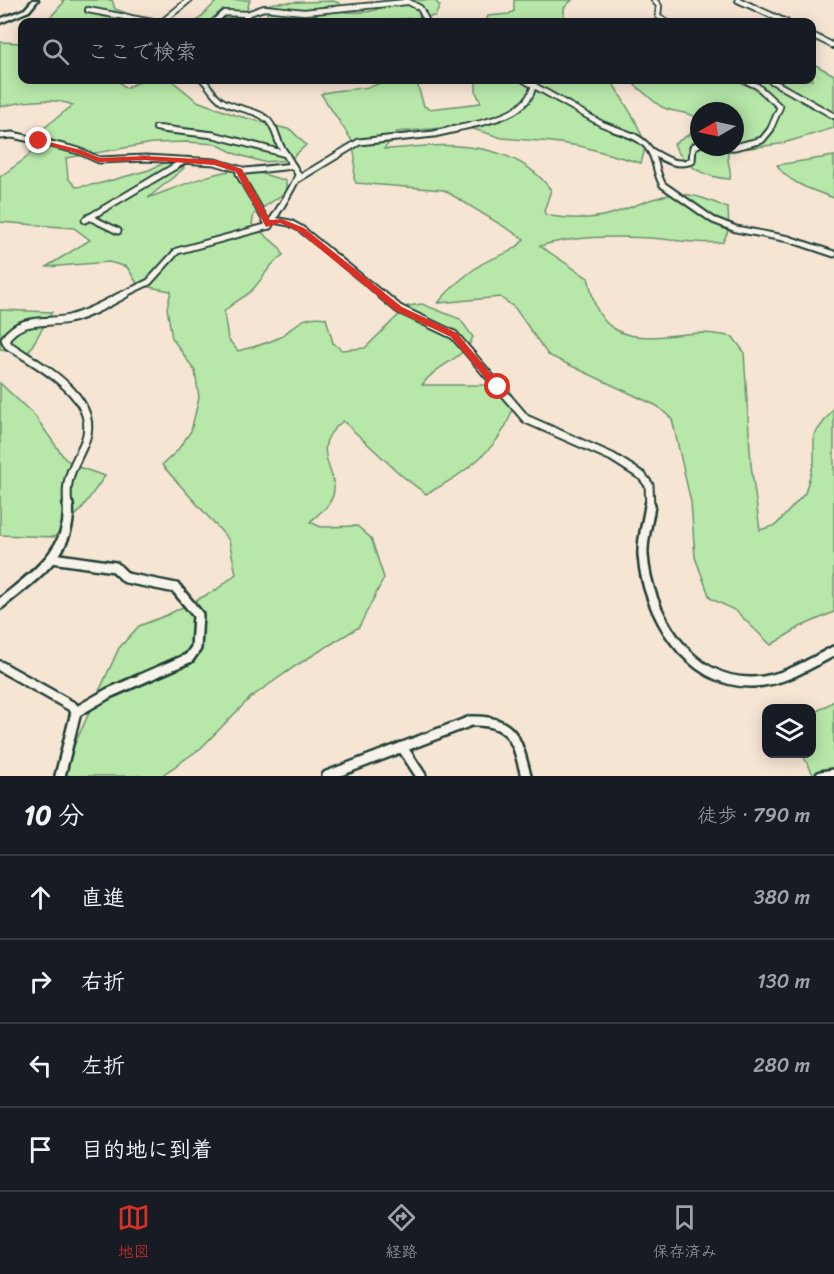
<!DOCTYPE html>
<html lang="ja">
<meta charset="utf-8">
<style>
body{margin:0;font-family:Sriracha,"Klee One",sans-serif;background:#20242c;color:#f1f3f6}
.controls{position:absolute;right:18px;bottom:18px;display:grid;overflow:hidden;border-radius:12px;box-shadow:0 3px 15px #0003}
.controls button{width:54px;height:54px;display:grid;place-items:center;padding:0;border:0;border-bottom:2px solid #363941;background:#171b24;color:#f1f3f6;font:30px sans-serif}
.compass{position:absolute;left:690px;top:102px;width:54px;height:54px;border-radius:50%;background:#171b24;box-shadow:0 3px 15px #0003;rotate:261deg}
.stop{position:absolute;width:18px;height:18px;margin:-14px;border:4px solid #d93025;border-radius:50%;background:#fff}
.stop.end{background:#d93025;border-color:#fff;box-shadow:0 2px 6px #0008}
.list{margin:0;padding:0;list-style:none}
h2{display:flex;justify-content:space-between;align-items:center;height:78px;margin:0;padding:0 24px;font-size:26px}
h2 small{font-size:20px;font-weight:400;color:#9ea1a6}
.list li{display:grid;grid-template-columns:39px 1fr auto;gap:18px;align-items:center;box-sizing:border-box;height:84px;padding:0 24px;border-top:2px solid #363941}
.list b{display:block;font-size:22px;white-space:nowrap}
.list em{font-size:20px;font-style:normal;color:#9ea1a6}
.icon{flex:none;width:33px;height:33px;fill:none;stroke:currentColor;stroke-width:2;stroke-linecap:round;stroke-linejoin:round}
.map{position:relative;flex:none;width:834px;height:776px;overflow:hidden}
.search{position:absolute;background:#171b24;box-shadow:0 3px 15px #0003;left:18px;right:18px;top:18px;height:66px;display:flex;align-items:center;gap:15px;box-sizing:border-box;padding:0 21px;border-radius:12px;color:#9ea1a6;font-size:22px}
.sheet{height:414px;background:#171b24}
nav{display:flex;justify-content:space-around;align-items:center;box-sizing:border-box;height:84px;border-top:2px solid #363941;background:#171b24;font-size:16px;color:#9ea1a6}
nav a{display:grid;justify-items:center;gap:3px}
nav .on{color:#d93025}
.map>svg:first-child{display:block}
</style>
<div class="map">
<svg width="834" height="776" viewBox="0 0 834 776">
<rect width="100%" height="100%" fill="#f7e5d4"/>
<filter id="ink" filterUnits="userSpaceOnUse"><feTurbulence type="fractalNoise" baseFrequency=".0167" numOctaves="2"/><feDisplacementMap in="SourceGraphic" scale="12" xChannelSelector="R" yChannelSelector="G"/><feConvolveMatrix kernelMatrix="1 2 1 2 8 2 1 2 1" color-interpolation-filters="sRGB"/></filter>
<g filter="url(#ink)">
<!-- green -->
<g fill="#b7e8a9" stroke="#6b926e" stroke-width="1.5" fill-rule="evenodd">
<path d="M62,0h50l3,9 36,13h-105l18,-20z"/>
<path d="M218,0h32l-4,13 -6,4 -44,5z"/>
<path d="M391,0h43l6,6 -5,10 -65,6h-85l-18,-3v-14l7,-2 59,-2 6,2 6,9c18,1 34,1 46,-12z"/>
<path d="M514,0h58l-8,8v14h-78l2,-6 21,-2 5,-3z"/>
<path d="M0,42l22,1v37h95l9,8 17,-8h28l26,21 38,14 56,15 15,15 -16,15 -27,2 -27,-8 -20,-10 -28,-2 -35,1 -87,15 2,20 8,9 22,-3 51,-14 17,-8 16,2 2,4 -36,30c23,-8 69,-29 93,-28 16,1 30,6 45,11v11l-32,22 -2,10 28,24 3,7c-17,13 -16,18 -29,33 -8,10 -21,13 -30,24l4,27 10,12c13,-4 30,-7 42,-14 18,-12 22,-23 46,-19l7,25 9,7 23,-2 43,-42 14,-2 38,15 13,18c-10,24 -37,27 -51,48h87c1,5 4,12 4,18 -5,41 -53,74 -87,91l-25,-19 -58,-54c-41,31 4,53 -13,81 -4,7 -14,14 -20,20l11,5 36,-1 14,12 13,40 -25,49 -62,38 -47,33 -49,50 -40,28h-101l59,-128 20,-22 28,-11 49,-25 20,-16 -7,-34 -67,-75 15,-14 14,-20 8,-33 -4,-27 -23,-33 -5,-30 4,-17 -33,-6 -11,-18 -18,-5 -63,5 44,-27 -16,-12 -74,-6v-45l26,-19 13,-16 -5,-6 39,-31c-22,-8 -50,-4 -73,2z"/>
<path d="M812,63l22,12v53l-54,16 -52,7c-2,11 4,17 2,28 -23,-1 -47,-12 -56,-35l19,-12 6,-13c-11,-8 -25,-6 -37,-12 -12,-7 -22,-20 -34,-27h184zM699,111h36v36h-36z"/>
<path d="M383,80h33l8,26 5,3 52,-6 -5,-11v-12h135l24,40 11,25 -5,18 -61,-17 -28,-4 -50,-4 -38,-12 -67,6 -13,17c14,0 27,-2 41,-3 47,-3 97,4 126,44l-7,21 2,4c22,4 44,5 65,-1 23,-7 44,-19 68,-20 17,0 34,8 49,14l1,21 -6,13c-21,2 -40,-1 -61,-3 -39,-3 -85,-4 -122,7l48,32c3,9 4,22 9,31 19,41 69,25 104,24 11,0 22,2 32,4l11,15 7,113 9,65 16,-5 29,-32 9,-31v-27l20,-27v204l-34,15 -29,18 -35,-34 -26,-13 -15,-41 -4,-55 -19,-83 -15,-13 -109,-51 -33,-47 -15,-11 -62,6c12,-15 26,-27 42,-38 14,-9 34,-11 44,-26l-80,-49 -88,-7 -2,-5 1,-21 -4,-18 -30,-45c16,-7 52,-2 62,-14z"/>
<path d="M834,156v42c-19,-7 -47,-15 -57,-33z"/>
<path d="M0,310l52,2 -24,41 -28,-4z"/>
<path d="M0,383l35,33 30,43 13,8 27,9 -25,35 -26,26 -54,-2z"/>
<path d="M834,701v75h-20l-12,-22h10v-40z"/>
</g>
<g fill="none" stroke-linecap="round" stroke-linejoin="round">
<!-- minor-far3 casing -->
<g stroke="#1f3d34" stroke-width="8">
<g id="minor-far3">
<path d="M405,0l15,8 7,14"/>
<path d="M654,0l5,6 -1,10 8,6"/>
<path d="M738,0l48,22"/>
<path d="M88,10l64,12"/>
<path d="M162,22l27,-22"/>
<path d="M214,22l10,-9 23,1"/>
<path d="M243,22l4,-8 17,-6 40,4 103,-10"/>
<path d="M812,35l22,11"/>
<path d="M203,80c6,6 12,17 19,21 18,11 44,7 52,29"/>
<path d="M524,80l78,44 16,6"/>
<path d="M744,80l13,6 23,21 -10,23"/>
<path d="M770,80l64,36"/>
<path d="M156,128l18,2"/>
<path d="M450,130c27,-7 78,-11 84,-46"/>
</g>
</g>
<!-- minor-far2 casing -->
<g stroke="#1f3d34" stroke-width="9">
<g id="minor-far2">
<path d="M161,129l53,6 72,19"/>
<path d="M614,129c14,5 30,9 37,23 6,11 5,22 12,33l50,35 23,9 53,10 45,15"/>
<path d="M0,136l13,-1 26,6 40,10 20,9 46,-2 70,4 31,9 47,-5"/>
<path d="M722,147h11"/>
<path d="M735,147l27,-7 9,-11"/>
<path d="M651,151c14,8 25,16 41,10l1,-14 6,-3"/>
<path d="M239,170v4l30,52"/>
<path d="M298,179l61,-37 75,-8 22,-5"/>
<path d="M89,217l29,14"/>
<path d="M85,220l99,-59"/>
<path d="M273,220l17,3 11,6 81,66"/>
<path d="M122,295l27,-13 28,-31 92,-25c5,-9 29,-45 29,-52l-18,-29 -6,-16"/>
</g>
</g>
<!-- minor-far1 casing -->
<g stroke="#1f3d34" stroke-width="11">
<g id="minor-far1">
<path d="M381,294l18,15 55,26 72,84 86,38 30,19 7,9 1,22"/>
<path d="M68,507c-4,-31 6,-39 17,-66 17,-44 -47,-76 -77,-96l-3,-6c16,-23 41,-15 64,-20 20,-5 39,-16 56,-25"/>
</g>
</g>
<!-- minor casing -->
<g stroke="#1f3d34" stroke-width="14">
<g id="minor">
<path d="M650,505c-2,17 -8,33 -7,50 4,57 45,129 110,127 29,-1 57,-18 81,-31"/>
<path d="M52,558l63,9 11,11 50,10 22,27 -2,33 -7,10 -80,35 -33,19"/>
<path d="M0,604c32,-27 73,-52 68,-99"/>
<path d="M0,666l73,41 3,5 -16,64"/>
<path d="M402,747l19,29"/>
<path d="M327,776l144,-55c42,-2 46,20 55,55"/>
<path d="M821,776l13,-2"/>
</g>
</g>
<!-- secondary casing -->
<g stroke="#1f3d34" stroke-width="5">
<path id="secondary" d="M33,0h5l-9,11 -29,12v-4l25,-10z"/>
</g>
<!-- minor-far3 -->
<use href="#minor-far3" stroke="#f7f3e8" stroke-width="4.5"/>
<!-- minor-far2 -->
<use href="#minor-far2" stroke="#f7f3e8" stroke-width="5"/>
<!-- minor-far1 -->
<use href="#minor-far1" stroke="#f7f3e8" stroke-width="7"/>
<!-- minor -->
<use href="#minor" stroke="#f7f3e8" stroke-width="9"/>
<!-- secondary -->
<use href="#secondary" fill="#f7f3e8" fill-rule="evenodd"/>
</g>
</g>
<!-- route -->
<path fill="#d93025" d="M37,139l44,11 19,8 45,-2 70,4 27,9 28,51 12,-1 22,9 98,79 55,26 45,54 -1,2h-7l-43,-52 -55,-26 -98,-80 -18,-8 -14,4 -30,-55 -22,-7 -69,-5 -46,2 -23,-9 -39,-11z"/>
</svg>
<div class="controls">
<button><svg class="icon" aria-label="layers" viewBox="0 0 24 24"><path d="M12 4l9 5-9 5-9-5zM3 14l9 5 9-5"/></svg></button>
</div>
<svg class="compass" viewBox="-18 -18 36 36"><path d="M0-13l5 13h-10z" fill="#e53935"/><path d="M0 13l5-13h-10z" fill="#9ea1a6"/></svg>
<div class="stop" style="left:498px;top:387px"></div>
<div class="stop end" style="left:39px;top:141px"></div>
<div class="search"><svg class="icon" aria-label="search" viewBox="0 0 24 24"><circle cx="10" cy="10" r="6"/><path d="M15 15l6 6"/></svg>ここで検索</div>
</div>
<section class="sheet">
<h2>10 分<small>徒歩 · 790 m</small></h2>
<ul class="list">
<li><svg class="icon" aria-label="ahead" viewBox="0 0 24 24"><path d="M12 20V5M6 11l6-6 6 6"/></svg><div><b>直進</b></div><em>380 m</em></li>
<li><svg class="icon" aria-label="right" viewBox="0 0 24 24"><path d="M7 20v-9h11M14 6l5 5-5 5"/></svg><div><b>右折</b></div><em>130 m</em></li>
<li><svg class="icon" aria-label="left" viewBox="0 0 24 24"><path d="M17 20v-9H6M10 6l-5 5 5 5"/></svg><div><b>左折</b></div><em>280 m</em></li>
<li><svg class="icon" aria-label="arrive" viewBox="0 0 24 24"><path d="M6 21V4h12l-3 4 3 4H6"/></svg><div><b>目的地に到着</b></div></li>
</ul>
</section>
<nav>
<a class="on"><svg class="icon" aria-label="map" viewBox="0 0 24 24"><path d="M3 6l6-2 6 2 6-2v14l-6 2-6-2-6 2zM9 4v14M15 6v14"/></svg>地図</a>
<a><svg class="icon" aria-label="directions" viewBox="0 0 24 24"><path d="M12 3l9 9-9 9-9-9zM9 14v-3h6M13 9l2 2-2 2"/></svg>経路</a>
<a><svg class="icon" aria-label="saved" viewBox="0 0 24 24"><path d="M7 4h10v16l-5-4-5 4z"/></svg>保存済み</a>
</nav>
